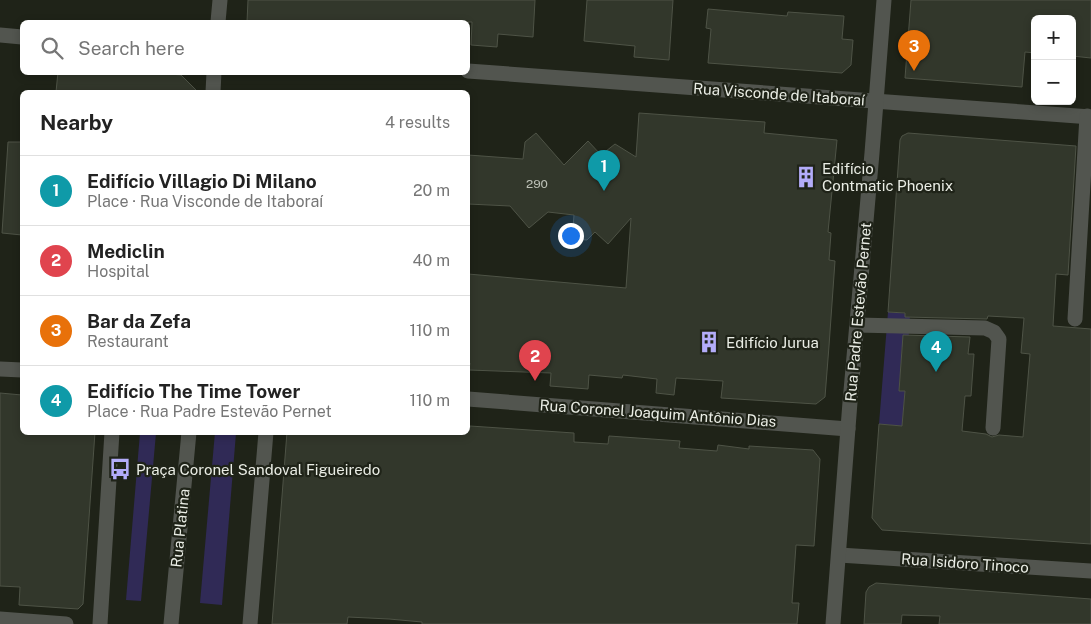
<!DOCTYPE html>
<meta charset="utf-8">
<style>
body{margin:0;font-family:"Public Sans",sans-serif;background:#f2f2f2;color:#222}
.controls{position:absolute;right:15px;top:15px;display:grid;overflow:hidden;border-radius:8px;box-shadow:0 2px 8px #0003}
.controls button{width:45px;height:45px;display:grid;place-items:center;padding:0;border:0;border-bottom:1px solid #e0e0e0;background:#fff;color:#222;font:25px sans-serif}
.you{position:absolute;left:570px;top:235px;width:18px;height:18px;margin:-12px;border:4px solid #fff;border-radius:50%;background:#1a73e8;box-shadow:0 0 0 8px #1a73e833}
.badge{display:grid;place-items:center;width:32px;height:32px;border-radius:50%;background:#d93025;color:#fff;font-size:16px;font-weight:700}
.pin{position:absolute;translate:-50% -41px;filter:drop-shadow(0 1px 2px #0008)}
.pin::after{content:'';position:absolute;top:26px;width:18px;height:15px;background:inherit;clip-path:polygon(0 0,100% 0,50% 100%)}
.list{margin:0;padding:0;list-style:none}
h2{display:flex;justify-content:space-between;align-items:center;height:65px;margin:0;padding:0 20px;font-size:21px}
h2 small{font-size:16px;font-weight:400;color:#767676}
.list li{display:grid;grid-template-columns:32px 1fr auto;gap:15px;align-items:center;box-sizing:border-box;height:70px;padding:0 20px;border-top:1px solid #e0e0e0}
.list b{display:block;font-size:19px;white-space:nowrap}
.list p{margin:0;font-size:16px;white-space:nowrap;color:#767676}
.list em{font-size:16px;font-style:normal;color:#767676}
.icon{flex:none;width:28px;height:28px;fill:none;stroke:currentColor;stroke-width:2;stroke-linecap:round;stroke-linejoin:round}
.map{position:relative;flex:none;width:1091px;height:624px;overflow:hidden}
.search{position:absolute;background:#fff;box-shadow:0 2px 8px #0003;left:20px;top:20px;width:450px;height:55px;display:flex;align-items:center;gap:12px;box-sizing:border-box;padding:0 18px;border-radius:8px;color:#767676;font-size:19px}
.panel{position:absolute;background:#fff;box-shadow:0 2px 8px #0003;left:20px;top:90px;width:450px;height:345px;border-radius:8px}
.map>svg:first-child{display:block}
</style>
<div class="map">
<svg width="1091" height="624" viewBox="0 0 1091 624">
<rect width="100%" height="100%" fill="#1f2318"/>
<!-- green -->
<g fill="#302a56">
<path d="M888,312l22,2 -2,33h-6l-3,43 6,1 -3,35 -23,-2z"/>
<path d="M215,432l21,1 -14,172 -22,-2z"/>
<path d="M140,433h16l-15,168 -15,-1z"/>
</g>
<!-- building -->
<g fill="#32372b" stroke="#4e5346">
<path d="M248,0h287l-2,37 -35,-3 -1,13 -26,-2 1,-23h-225z"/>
<path d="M587,0h86l-4,60 -35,-3 1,-11 -51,-5z"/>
<path d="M911,0h180v58l-19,-2v-37h-37v34l-10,-1 -3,35 -117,-9z"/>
<path d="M708,9l79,7 1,-4 56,4 -2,23 11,1 -2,25 -9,8 -134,-10 3,-34 -5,-1z"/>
<path d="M58,72h89l34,3 17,17h-142z"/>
<path d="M639,113l126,9 -1,11 73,7 -9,92 3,1 -2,27 6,1 -6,85 -4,51 -9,7 -95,-6 2,-17 -47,-3 -2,17 -18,-2 1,-14 -34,-4 -1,3 -33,-3 -1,14 -38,-3 1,-13 -82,-3 1,-7h-2v-89l158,14 5,-70 -23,26 -13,-12 -8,8 -15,-1 2,-24 -26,-3 -19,16 -19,-22 -42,-2v-49l55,4 2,-17 11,-9 28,32 24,-24 13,14 14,-11 21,13z"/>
<path d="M908,133l168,13 -8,129 -12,-1 -3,52 38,3v215l-209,-14 -10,-12 7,-94 23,2 3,-35h-6l4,-56 67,2 -2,17h6l-3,42h-6l-3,35 24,3 6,3 7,-2 24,2 7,-83 -9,-1 3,-35 -36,-2 -1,3 -82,-2v-4l-17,-1 12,-172 2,-4z"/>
<path d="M8,142h14v93l-20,-2z"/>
<path d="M0,393l22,2v37h73l-12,172 -5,5 -59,-4 1,-18 -20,-1z"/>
<path d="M470,426l104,7v9l34,2 1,-8 71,5 -1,7 38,3 1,-6 31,4v-3l64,4 7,9 -6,87 -18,-1 -4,58h7l-2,21h-375v-2l-33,-3 -41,-2 -1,7h-75l15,-192h125l28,2v-2h28l1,-1z"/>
<path d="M876,583l215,16v25h-152l1,-8 -38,-1 -1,9h-37l2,-32 3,-5z"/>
</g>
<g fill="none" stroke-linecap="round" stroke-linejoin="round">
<!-- minor -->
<g stroke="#52554f" stroke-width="15">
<path d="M218,22l2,-22"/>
<path d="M0,35l22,2"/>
<path d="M468,71l623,46"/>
<path d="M213,92l1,-20"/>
<path d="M1075,319l12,-203"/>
<path d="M857,325l128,3 9,4 5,7 -6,89"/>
<path d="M0,369l22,1"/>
<path d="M468,399l380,30"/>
<path d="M839,555l252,16"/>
<path d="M0,619l66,5"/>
<path d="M100,624l12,-192"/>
<path d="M171,624l18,-192"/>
<path d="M250,624l16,-192"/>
<path d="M833,624l17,-222 22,-249 12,-153"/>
</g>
</g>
<!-- icons -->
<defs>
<g id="building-bare" transform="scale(1.725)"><path d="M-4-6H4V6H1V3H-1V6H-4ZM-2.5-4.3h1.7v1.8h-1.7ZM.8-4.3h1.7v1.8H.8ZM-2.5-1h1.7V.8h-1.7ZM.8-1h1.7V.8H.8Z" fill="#b3acf9" stroke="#1f2318" stroke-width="2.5" paint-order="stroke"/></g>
<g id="bus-bare" transform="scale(1.725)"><path d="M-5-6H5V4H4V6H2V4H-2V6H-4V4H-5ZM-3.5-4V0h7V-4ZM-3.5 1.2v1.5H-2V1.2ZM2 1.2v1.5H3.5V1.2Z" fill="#b3acf9" stroke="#1f2318" stroke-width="2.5" paint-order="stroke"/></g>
</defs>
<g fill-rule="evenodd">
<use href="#building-bare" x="806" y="177"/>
<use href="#building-bare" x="709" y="342"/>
<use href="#bus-bare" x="120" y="469"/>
</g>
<g text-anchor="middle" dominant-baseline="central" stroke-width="4.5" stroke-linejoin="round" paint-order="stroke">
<!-- number labels -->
<g font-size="12" fill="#bcc0b6">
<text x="537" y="184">290</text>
</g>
<!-- street labels -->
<g font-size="15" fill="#eaede5" stroke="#1f2318">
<text transform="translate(779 94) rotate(4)">Rua Visconde de Itaboraí</text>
<text transform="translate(858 312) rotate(-85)">Rua Padre Estevão Pernet</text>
<text transform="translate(658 413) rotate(4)">Rua Coronel Joaquim Antônio Dias</text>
<text transform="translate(180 528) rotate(-84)">Rua Platina</text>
<text transform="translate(965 563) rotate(4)">Rua Isidoro Tinoco</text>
</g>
<!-- poi labels -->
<g font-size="15" fill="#eaede5" stroke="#1f2318" text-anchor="start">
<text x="822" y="168">Edifício<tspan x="822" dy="17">Contmatic Phoenix</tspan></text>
<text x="726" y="342">Edifício Jurua</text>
<text x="136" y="469">Praça Coronel Sandoval Figueiredo</text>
</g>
</g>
</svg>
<div class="controls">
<button>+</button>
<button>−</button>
</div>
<div class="you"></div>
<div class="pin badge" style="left:604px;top:191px;background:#0f9aa8">1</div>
<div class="pin badge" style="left:535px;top:381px;background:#e0444e">2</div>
<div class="pin badge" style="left:914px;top:71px;background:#e8710a">3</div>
<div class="pin badge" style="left:936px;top:372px;background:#0f9aa8">4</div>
<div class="search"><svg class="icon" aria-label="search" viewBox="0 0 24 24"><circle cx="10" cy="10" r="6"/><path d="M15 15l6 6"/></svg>Search here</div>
<section class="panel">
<h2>Nearby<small>4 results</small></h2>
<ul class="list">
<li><span class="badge" style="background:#0f9aa8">1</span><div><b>Edifício Villagio Di Milano</b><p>Place · Rua Visconde de Itaboraí</p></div><em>20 m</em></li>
<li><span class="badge" style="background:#e0444e">2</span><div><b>Mediclin</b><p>Hospital</p></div><em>40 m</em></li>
<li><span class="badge" style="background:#e8710a">3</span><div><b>Bar da Zefa</b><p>Restaurant</p></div><em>110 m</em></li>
<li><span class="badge" style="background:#0f9aa8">4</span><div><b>Edifício The Time Tower</b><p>Place · Rua Padre Estevão Pernet</p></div><em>110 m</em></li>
</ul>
</section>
</div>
